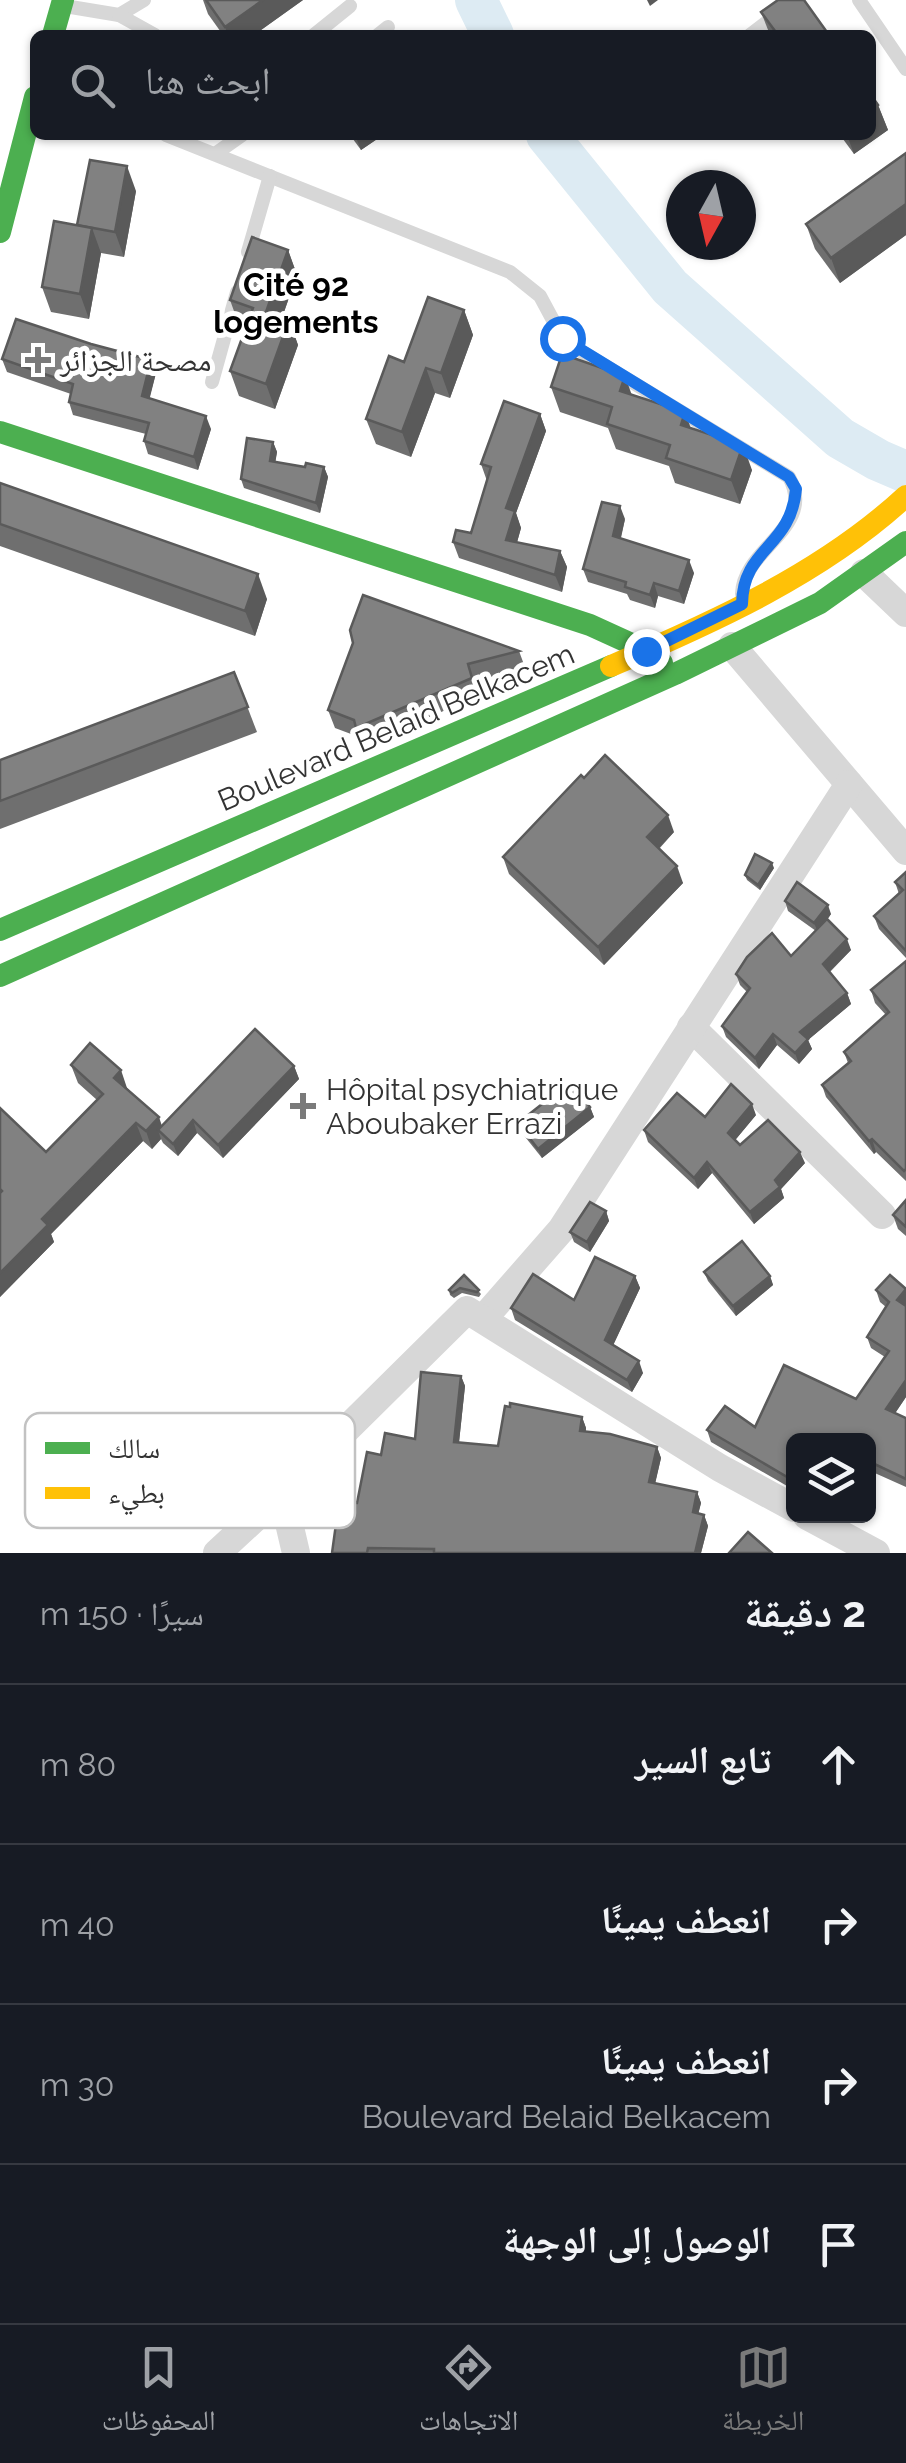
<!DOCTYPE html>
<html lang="ar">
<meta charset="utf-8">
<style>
body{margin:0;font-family:Raleway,"Noto Naskh Arabic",sans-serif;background:#242831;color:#f1f3f6;direction:rtl}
.controls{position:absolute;right:30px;bottom:30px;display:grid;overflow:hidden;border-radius:15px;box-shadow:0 2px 8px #0004}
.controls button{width:90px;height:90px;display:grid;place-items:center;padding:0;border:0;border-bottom:2px solid #363941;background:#171b24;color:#f1f3f6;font:50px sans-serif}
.compass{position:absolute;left:666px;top:170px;width:90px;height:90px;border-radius:50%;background:#171b24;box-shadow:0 2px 8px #0004;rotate:188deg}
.stop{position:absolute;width:30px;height:30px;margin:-22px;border:8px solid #1a73e8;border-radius:50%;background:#fff}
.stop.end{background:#1a73e8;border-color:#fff;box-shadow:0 2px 10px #0008}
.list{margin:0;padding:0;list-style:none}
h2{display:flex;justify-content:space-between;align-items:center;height:130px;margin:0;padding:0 40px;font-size:42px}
h2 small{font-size:32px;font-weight:400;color:#9ea1a6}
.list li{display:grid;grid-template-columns:65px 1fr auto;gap:30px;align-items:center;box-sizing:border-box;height:160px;padding:0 40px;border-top:2px solid #363941}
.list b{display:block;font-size:38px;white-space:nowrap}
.list p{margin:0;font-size:32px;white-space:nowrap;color:#9ea1a6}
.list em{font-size:32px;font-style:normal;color:#9ea1a6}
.icon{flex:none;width:55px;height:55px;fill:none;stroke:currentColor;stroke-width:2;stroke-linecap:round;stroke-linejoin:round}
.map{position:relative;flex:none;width:906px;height:1553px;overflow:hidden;direction:ltr}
.search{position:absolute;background:#171b24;box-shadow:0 2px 8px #0004;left:30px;right:30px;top:30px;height:110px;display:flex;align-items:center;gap:25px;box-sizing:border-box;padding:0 35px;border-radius:15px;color:#9ea1a6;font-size:38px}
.sheet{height:770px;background:#171b24}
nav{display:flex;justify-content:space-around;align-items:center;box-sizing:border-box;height:140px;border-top:2px solid #363941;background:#171b24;font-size:28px;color:#9ea1a6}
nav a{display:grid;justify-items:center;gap:5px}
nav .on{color:#7a7a7a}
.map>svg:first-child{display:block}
</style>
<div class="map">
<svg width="906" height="1553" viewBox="0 0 906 1553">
<rect width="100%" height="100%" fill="#fff"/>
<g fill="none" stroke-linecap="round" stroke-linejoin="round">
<!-- river -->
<g stroke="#ddebf3" stroke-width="42">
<path d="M476,0l17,35"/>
<path d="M547,135l123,152 170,151 38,22 28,12"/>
</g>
<!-- lane -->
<g stroke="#d7d7d7" stroke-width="14">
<path d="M859,0l47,69"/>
<path d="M65,6l54,9 25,-15"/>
<path d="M119,15l36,20"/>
<path d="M314,35l36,-29"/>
<path d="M378,35l10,-8"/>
<path d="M750,35l46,-35"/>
<path d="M166,135l344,137 30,24 22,41 12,10 215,130c28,51 -46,71 -47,117"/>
<path d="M215,154l27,-19"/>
<path d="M248,252l22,-76"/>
<path d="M212,382l25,-90"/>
</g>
<!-- street -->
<g stroke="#d7d7d7" stroke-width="28">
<path d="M864,573l42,40"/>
<path d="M732,646l174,205"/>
<path d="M691,1027l191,188"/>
<path d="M483,1319l78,-89 288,-446"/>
<path d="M282,1493l185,-183 253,158 74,40"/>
<path d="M807,1516l69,37"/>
<path d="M217,1553l65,-60 14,60"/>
</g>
<!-- fast -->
<g stroke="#4caf50" stroke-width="22">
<path d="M53,35l10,-35"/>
<path d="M0,232l35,-135"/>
<path d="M0,432l590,193 57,26 15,12"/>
<path d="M0,930l611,-264"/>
<path d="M0,976l675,-302 145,-71 86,-61"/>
</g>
<!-- slow -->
<path stroke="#ffc107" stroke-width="22" d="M611,666c103,-44 212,-93 295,-170"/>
</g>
<!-- wall -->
<g fill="#6f6f6f">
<path d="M203,0h100l-49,35h-31l-15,-21z"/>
<path d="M761,12l68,23h-59z"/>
<path d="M878,105l10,25 -34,24 -14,-19h31z"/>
<path d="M350,135h33l-22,15z"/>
<path d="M906,153v82l-66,48 -25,-34 -9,-25z"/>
<path d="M136,191l-12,66 -23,-4 -12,66 -38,-7 -9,-25 35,-62z"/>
<path d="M288,250l9,25 -15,43 7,2 9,25 -23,64 -36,-13 -9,-25 16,-43 -7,-3 -9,-25z"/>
<path d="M464,310l9,25 -23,63 -15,-5 -24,64 -35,-13 -10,-25 38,-57z"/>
<path d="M91,344l60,16 5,13 -7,26 62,30 -13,41 -50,-16 -4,-13 2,-7 -73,-19 -4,-13 2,-8 -64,-22 -5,-13z"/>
<path d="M551,387l81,8 58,33 62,42 -12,34 -65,-21 -6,-17 -53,-17 -8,-21 -48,-16z"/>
<path d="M540,414l6,17 -30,82 5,15 -4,14 43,9 7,16 -5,25 -103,-34 -6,-16 18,-9 16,-52 -6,-17z"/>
<path d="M273,442l4,10 -2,10 30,5h19l4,10 -8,36 -76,-25 -3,-9z"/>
<path d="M0,483l267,116 -12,37 -255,-90z"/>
<path d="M625,519l-4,19 73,35 -10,31 -26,-8 -3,12 -25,-8 -3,-6 -39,-12 -5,-13z"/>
<path d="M353,643l166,8 7,19 -51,12 3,14 -115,50 -4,-9 -24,-9 -7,-18z"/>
<path d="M234,672l23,60 -257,97v-69z"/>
<path d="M674,832l-15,17 24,34 -79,82 -95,-91 -6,-17z"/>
<path d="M774,868l-14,22 -13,-10 -2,-5z"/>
<path d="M906,872v86l-27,-29 -5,-13 25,-22 -4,-12z"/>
<path d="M785,901l46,13 -4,6 24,30 -21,22 17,21 4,11 -43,36 4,9 -13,15 -22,-19 -18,24 -33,-32 -4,-11 25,-34 -7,-7 -4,-11 55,-18 25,-25 -28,-20z"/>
<path d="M906,961v220l-30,-29 -2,2 -48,-57 -4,-12 26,-22 -4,-11 42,-37 -11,-12 -4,-13z"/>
<path d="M71,1065l56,23 35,38 132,-60 5,13 -76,79 -26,-25 -19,23 -15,-13 -2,-4 -9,10 -9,-8 -92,93 3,8 -54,55v-189l46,44 51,-52 -19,-17z"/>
<path d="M590,1107l4,10 -52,41 -20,-25 -4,-10z"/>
<path d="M756,1115l-21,25 5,5 65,18 -24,26 3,9 -30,26 -42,-51 -14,16 -50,-47 -4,-12 61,-13z"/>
<path d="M906,1200v36l-8,-7 -5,-14z"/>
<path d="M606,1211l3,10 -19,31 -16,-10 -4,-10z"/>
<path d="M704,1272l66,4 3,9 -37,31 -28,-35z"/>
<path d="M464,1275l17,19 -2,3 -17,-4 -8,5 -4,-3 -1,-5z"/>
<path d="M890,1275l16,122 -11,16 11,5v69l-38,-17v-30h-74v50l-83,-48 -4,-12 48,-3 101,-28 29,-42 -14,-9 -4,-11 19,-30 -6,-5 -4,-12z"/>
<path d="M635,1276l5,12 -27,57 30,28 -11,19 -117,-72 -4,-12 63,-8z"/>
<path d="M461,1376l4,10 -6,56 39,4 84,-29 4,11v4l71,15 4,11 -6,25 42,9 4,11 -3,11 6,1 4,11 -7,27h-369l49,-98 34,-16z"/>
</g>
<!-- shaded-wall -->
<g fill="#5a5a5a">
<path d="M263,0h40l-49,35h-26l-3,-8z"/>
<path d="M647,0h11l-8,6z"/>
<path d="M878,105l10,25 -34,24 -7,-19h24v-25z"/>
<path d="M355,135h28l-22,15z"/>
<path d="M127,166l9,25 -12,66 -9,-25z"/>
<path d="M906,204v31l-66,48 -9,-25z"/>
<path d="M92,228l9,25 -12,66 -9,-25z"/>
<path d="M288,250l9,25 -22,62 -9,-25z"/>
<path d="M464,310l9,25 -23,63 -9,-25z"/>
<path d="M289,320l9,25 -23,64 -9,-25z"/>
<path d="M151,360l5,13 -9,36 -5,-13z"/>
<path d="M426,368l9,25 -24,64 -9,-25z"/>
<path d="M625,376l9,25 -14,-10z"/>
<path d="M685,412l9,25 -13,-12z"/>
<path d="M540,414l6,17 -30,82 5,15 -8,29 -7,-17v-32z"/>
<path d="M206,416l5,13 -13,41 -4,-13z"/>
<path d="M273,442l4,10 -3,19 -4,-10z"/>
<path d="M743,445l9,25 -12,34 -9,-24z"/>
<path d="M324,467l4,10 -8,36 -4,-10z"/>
<path d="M620,506l5,13 -7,30 -5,-13z"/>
<path d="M560,551l7,16 -5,25 -7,-17z"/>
<path d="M689,560l5,13 -10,31 -5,-13z"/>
<path d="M258,574l9,25 -12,37 -10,-25z"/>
<path d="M654,583l4,13 -3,12 -5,-13z"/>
<path d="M668,815l6,17 -21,22 -6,-17z"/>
<path d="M772,863l2,5 -14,22 -2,-5z"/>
<path d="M677,866l6,17 -79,82 -6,-18z"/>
<path d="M828,905l3,9 -13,18 -4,-9z"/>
<path d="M847,939l4,11 -24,24 -4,-10z"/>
<path d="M847,993l4,11 -43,36 4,9 -13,15 -4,-11 5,-21z"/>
<path d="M773,1034l4,11 -18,24 -4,-11z"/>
<path d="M294,1066l5,13 -76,79 -5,-13z"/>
<path d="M121,1070l6,18 -6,7 -7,-17z"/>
<path d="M752,1104l4,11 -24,29 -4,-11z"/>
<path d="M590,1107l4,10 -52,41 -4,-9z"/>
<path d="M159,1117l6,18 -7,-5 3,9 -9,10 -6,-18z"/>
<path d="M193,1120l4,13 -19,23 -5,-12z"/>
<path d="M136,1123l7,18 -92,93 3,8 -54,55v-24l42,-54z"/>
<path d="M872,1139l4,13 -2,2 -5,-13z"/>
<path d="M800,1152l5,11 -24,26 3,9 -30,26 -4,-12 25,-32z"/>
<path d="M707,1162l5,11 -14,16 -4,-11z"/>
<path d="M606,1211l3,10 -19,31 -3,-10z"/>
<path d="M635,1276l5,12 -30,64 -5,-12z"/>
<path d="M770,1276l3,9 -37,31 -3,-10z"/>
<path d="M906,1290v16l-9,-6z"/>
<path d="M639,1361l4,12 -11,19 -5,-12z"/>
<path d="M461,1376l4,10 -7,66 -4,-10z"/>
<path d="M906,1380v17l-16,24 -4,-12z"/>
<path d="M582,1417l4,11 -2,14 -4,-11z"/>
<path d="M657,1447l4,11 -8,35 -4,-11z"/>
<path d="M697,1492l4,11 -5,20 -3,-11z"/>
<path d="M704,1515l4,11 -7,27h-6z"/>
</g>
<!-- building -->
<g fill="#818181" stroke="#5a5a5a" stroke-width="2.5">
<path d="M206,0h57l-38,27z"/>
<path d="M778,0h26l25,35h-51l-17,-23z"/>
<path d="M871,95l7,10 -7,5z"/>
<path d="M906,153v51l-75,54 -25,-34z"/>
<path d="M90,160l37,6 -12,66 -38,-7z"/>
<path d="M54,221l38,7 -12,66 -38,-7z"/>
<path d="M252,237l36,13 -22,62 23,8 -23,64 -36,-13 23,-63 -23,-8z"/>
<path d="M428,297l36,13 -23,63 -15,-5 -24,64 -36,-13 23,-63 15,6z"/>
<path d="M16,319l75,25 60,16 -9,36 64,20 -12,41 -50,-16 5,-18 -80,-21 4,-18 -71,-25z"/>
<path d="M562,354l63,22 -5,15 65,21 -4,13 62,20 -12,35 -65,-22 4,-13 -63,-21 5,-17 -61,-20z"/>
<path d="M504,401l36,13 -34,94 9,3 -9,29 54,11 -5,24 -102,-33 3,-12 15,3 20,-66 -10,-3z"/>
<path d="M247,438l26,4 -3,19 35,6 1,-4 18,4 -8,36 -75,-24z"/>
<path d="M0,483l258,91 -13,37 -245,-87z"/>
<path d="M602,502l18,4 -7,30 76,24 -10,31 -25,-8 -4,12 -25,-8 1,-5 -43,-13z"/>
<path d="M363,595l156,56 -51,13 4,14 -116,50 -2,-8 -26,-10 25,-67 -3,-13z"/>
<path d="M234,672l14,35 -248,94v-41z"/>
<path d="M605,755l63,60 -21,22 30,29 -79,81 -95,-90 78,-82 3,3z"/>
<path d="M755,854l17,9 -14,22 -13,-10z"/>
<path d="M906,872v79l-32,-35 29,-26 -8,-8z"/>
<path d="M797,882l31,23 -14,18 -29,-22z"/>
<path d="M827,919l20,20 -24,25 24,29 -47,39 8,7 -13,14 -22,-19 -18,24 -33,-32 28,-38 -14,-14 11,-17 25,-24 19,23z"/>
<path d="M906,961v208l-2,2 -32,-32 -3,2 -47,-56 29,-24 -7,-9 45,-40 -18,-22z"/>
<path d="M255,1029l39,37 -76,79 -25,-25 -20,24 -15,-14z"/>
<path d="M90,1043l31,27 -7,8 45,39 -13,14 -10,-8 -94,96 6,6 -48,48v-80l2,-2 -2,-2v-81l46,44 57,-58 -32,-29z"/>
<path d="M570,1082l20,25 -52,42 -20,-26z"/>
<path d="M731,1084l21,20 -24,29 12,12 28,-25 32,32 -25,28 5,7 -30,25 -43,-50 -13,16 -50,-48 33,-37 28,24z"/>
<path d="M906,1200v27l-13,-12z"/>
<path d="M590,1202l16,9 -19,31 -17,-10z"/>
<path d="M742,1241l28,35 -37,30 -29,-34z"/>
<path d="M595,1257l40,19 -30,64 34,21 -12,19 -116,-72 22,-34 41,26z"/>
<path d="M464,1275l15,15 -2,2 -17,-4 -8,5 -3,-3z"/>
<path d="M890,1275l16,14 -9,11 9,6v74l-20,29 20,9v61l-38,-18v-21h-74v41l-87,-51 18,-24 30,21 29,-62 72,34 33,-48 -22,-14 22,-35 -13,-12z"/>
<path d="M421,1372l40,4 -7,66 44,4 7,-40 5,1v-4l72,14 -2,14 30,3 47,13 -8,35 48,10 -4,20 11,3 -9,38h-261v-4l-66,-1 -1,5h-35l7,-51 18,1 10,-51 14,3 4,-22 30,6z"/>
<path d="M748,1532l24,21h-43z"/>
</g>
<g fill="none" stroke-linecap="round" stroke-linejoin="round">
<!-- route -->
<path stroke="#1a73e8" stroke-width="12" d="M562,338l227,139 7,12c-5,59 -53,58 -54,115l-96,47"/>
</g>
<!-- markers -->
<g fill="#7a7a7a" stroke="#fff" stroke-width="4">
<path d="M33 345h10v10h10v10h-10v10h-10v-10h-10v-10h10z"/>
<path d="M298 1091h10v10h10v10h-10v10h-10v-10h-10v-10h10z"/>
</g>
<g text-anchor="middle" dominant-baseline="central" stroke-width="10" stroke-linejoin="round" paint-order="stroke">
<!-- poi labels -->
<g font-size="30" fill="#333" stroke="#fff" text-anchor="start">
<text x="60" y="360">مصحة الجزائر</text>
<text x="326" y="1089">Hôpital psychiatrique<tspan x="326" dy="34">Aboubaker Errazi</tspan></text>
</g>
<!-- street labels -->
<g font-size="30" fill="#333" stroke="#fff">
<text transform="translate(396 727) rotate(-23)">Boulevard Belaid Belkacem</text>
</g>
<!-- neighbourhood labels -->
<g font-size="32" font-weight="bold" fill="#000" stroke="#fff">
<text x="296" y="284">Cité 92<tspan x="296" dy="37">logements</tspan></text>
</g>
</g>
<!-- legend -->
<rect x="25" y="1413" width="330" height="115" rx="15" fill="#fff" stroke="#c2c2c2" stroke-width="2.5"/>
<rect x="45" y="1442" width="45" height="12" fill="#4caf50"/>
<rect x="45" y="1487" width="45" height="12" fill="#ffc107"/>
<g font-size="28" fill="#333">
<text x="108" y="1458">سالك</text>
<text x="108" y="1503">بطيء</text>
</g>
</svg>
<div class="controls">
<button><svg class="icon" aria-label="layers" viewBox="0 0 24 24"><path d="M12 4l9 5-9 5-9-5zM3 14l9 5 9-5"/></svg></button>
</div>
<svg class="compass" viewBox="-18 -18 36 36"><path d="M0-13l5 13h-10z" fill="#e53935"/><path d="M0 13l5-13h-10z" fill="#9ea1a6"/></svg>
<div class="stop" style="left:562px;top:338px"></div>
<div class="stop end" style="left:646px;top:651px"></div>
<div class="search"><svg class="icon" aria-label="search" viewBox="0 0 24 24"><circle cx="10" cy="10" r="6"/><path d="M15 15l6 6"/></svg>ابحث هنا</div>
</div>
<section class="sheet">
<h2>2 دقيقة<small>سيرًا · 150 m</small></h2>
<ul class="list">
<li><svg class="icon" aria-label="ahead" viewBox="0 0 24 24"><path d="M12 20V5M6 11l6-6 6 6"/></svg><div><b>تابع السير</b></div><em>80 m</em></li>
<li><svg class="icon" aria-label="right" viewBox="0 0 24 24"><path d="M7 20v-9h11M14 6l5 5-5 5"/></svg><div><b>انعطف يمينًا</b></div><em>40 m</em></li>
<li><svg class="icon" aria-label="right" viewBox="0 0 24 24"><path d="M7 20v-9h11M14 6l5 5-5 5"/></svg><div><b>انعطف يمينًا</b><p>Boulevard Belaid Belkacem</p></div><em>30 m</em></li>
<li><svg class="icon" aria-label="arrive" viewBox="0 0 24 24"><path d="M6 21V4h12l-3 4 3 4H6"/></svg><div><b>الوصول إلى الوجهة</b></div></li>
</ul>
</section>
<nav>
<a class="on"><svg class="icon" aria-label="map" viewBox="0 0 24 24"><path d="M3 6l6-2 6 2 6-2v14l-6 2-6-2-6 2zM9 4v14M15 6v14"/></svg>الخريطة</a>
<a><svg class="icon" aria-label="directions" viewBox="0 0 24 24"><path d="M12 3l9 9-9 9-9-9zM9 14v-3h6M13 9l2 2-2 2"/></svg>الاتجاهات</a>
<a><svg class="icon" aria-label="saved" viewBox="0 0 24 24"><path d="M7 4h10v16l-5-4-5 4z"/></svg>المحفوظات</a>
</nav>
